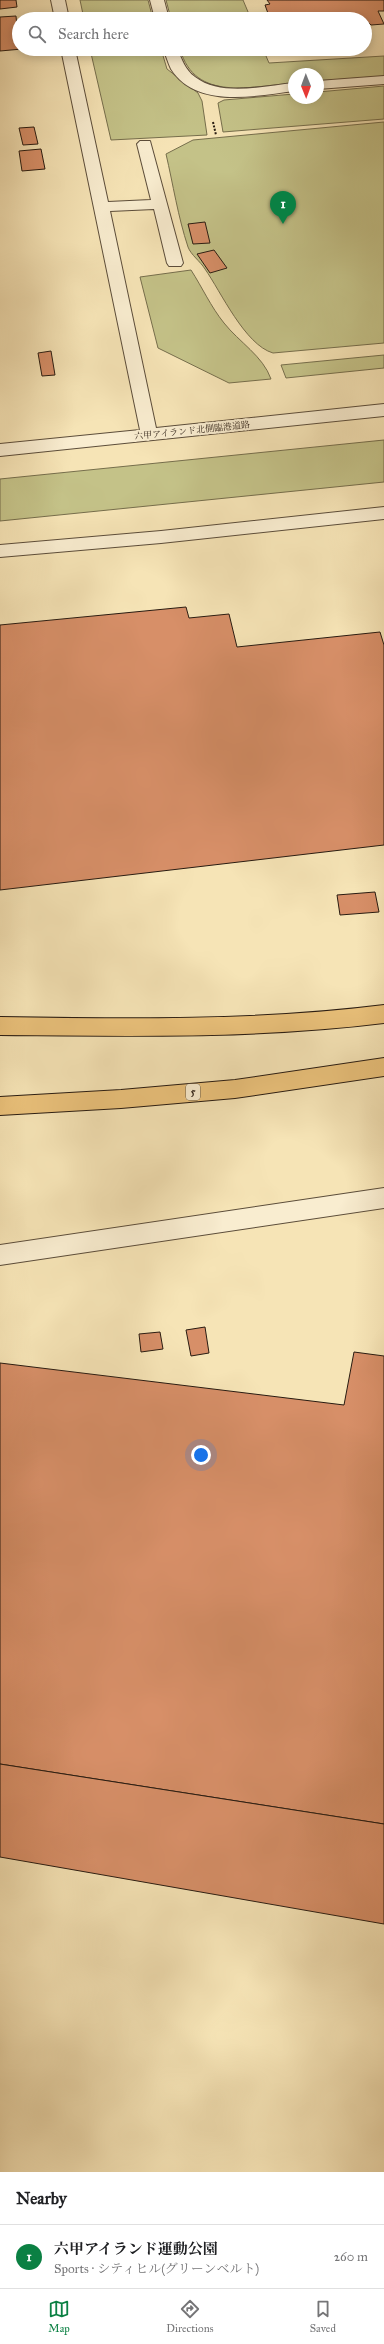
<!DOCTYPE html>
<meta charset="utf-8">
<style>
body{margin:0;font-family:"IM FELL Great Primer","Noto Serif JP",serif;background:#f6f6f6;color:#202124}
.compass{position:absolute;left:288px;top:68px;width:36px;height:36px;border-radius:50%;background:#fff;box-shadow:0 2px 10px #0003;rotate:179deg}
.you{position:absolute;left:201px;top:1455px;width:14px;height:14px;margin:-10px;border:3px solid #fff;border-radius:50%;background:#1a73e8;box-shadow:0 0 0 6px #1a73e833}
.badge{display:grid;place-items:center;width:26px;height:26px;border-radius:50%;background:#0b8043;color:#fff;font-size:13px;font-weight:700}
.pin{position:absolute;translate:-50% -33px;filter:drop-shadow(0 1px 2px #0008)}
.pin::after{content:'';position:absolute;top:21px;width:14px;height:12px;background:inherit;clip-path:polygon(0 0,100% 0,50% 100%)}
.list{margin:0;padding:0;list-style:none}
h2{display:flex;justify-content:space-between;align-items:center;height:52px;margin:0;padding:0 16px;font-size:17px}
h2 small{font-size:13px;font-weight:400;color:#757577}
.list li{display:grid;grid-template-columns:26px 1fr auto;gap:12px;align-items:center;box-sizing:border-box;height:64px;padding:0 16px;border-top:1px solid #e0e0e0}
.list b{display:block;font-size:15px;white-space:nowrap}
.list p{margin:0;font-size:13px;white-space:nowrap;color:#757577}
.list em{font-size:13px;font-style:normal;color:#757577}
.icon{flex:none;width:22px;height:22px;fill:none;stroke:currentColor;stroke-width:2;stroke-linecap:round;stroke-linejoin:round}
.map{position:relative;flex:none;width:384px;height:2172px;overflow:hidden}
.search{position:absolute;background:#fff;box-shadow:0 2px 10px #0003;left:12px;right:12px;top:12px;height:44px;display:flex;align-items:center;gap:10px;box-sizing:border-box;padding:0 14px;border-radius:22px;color:#757577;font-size:15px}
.sheet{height:116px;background:#fff}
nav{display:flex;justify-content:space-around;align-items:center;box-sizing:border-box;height:56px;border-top:1px solid #e0e0e0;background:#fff;font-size:11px;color:#757577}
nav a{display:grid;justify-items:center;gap:2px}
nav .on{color:#0b8043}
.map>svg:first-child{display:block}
</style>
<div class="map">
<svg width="384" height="2172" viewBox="0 0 384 2172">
<rect width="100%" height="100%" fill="#f6e4b6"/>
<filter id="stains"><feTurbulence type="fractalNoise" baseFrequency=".005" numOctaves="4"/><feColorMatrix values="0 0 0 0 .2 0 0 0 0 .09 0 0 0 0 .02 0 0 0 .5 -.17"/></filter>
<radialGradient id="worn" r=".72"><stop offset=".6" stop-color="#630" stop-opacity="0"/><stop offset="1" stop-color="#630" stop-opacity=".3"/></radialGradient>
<!-- green -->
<g fill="#c4c288" stroke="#766e4c">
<path d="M80,0h68l5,19h-69z"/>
<path d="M166,0h77l8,19h-80z"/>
<path d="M90,49h71l6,20 31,24 4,8 5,34 -96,5z"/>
<path d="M180,49h83l6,14 115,-7v20l-66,5v-7h-24v9c-42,3 -99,20 -114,-34z"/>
<path d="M384,86v33l-161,13 -5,-29 6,-3 70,-6v4h24v-6z"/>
<path d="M384,122v221l-111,10c-28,-8 -52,-61 -68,-84 -5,-8 -14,-14 -17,-22 -10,-30 -15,-63 -22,-93l27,-14z"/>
<path d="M191,270c11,17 20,37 33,53 15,19 39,33 47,56l-42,4 -71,-35 -18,-71z"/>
<path d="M384,355v13l-98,10 -5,-13z"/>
<path d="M384,440v42l-384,39v-42z"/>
</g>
<!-- building -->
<g fill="#d78f68" stroke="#281b11">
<path d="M0,0h16l1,7 -17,2z"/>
<path d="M267,0h117v11h-6l6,13 -13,1 -2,-2h-4v-4h-33l-2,-3h-15l1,3h-46l-5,-14 5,-1z"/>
<path d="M16,16l3,33h3l-22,2v-34z"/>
<path d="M34,127l4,17 -15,1 -4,-17z"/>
<path d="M41,149l4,20 -23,2 -3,-20z"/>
<path d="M205,222l5,21 -17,1 -5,-20z"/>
<path d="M214,250l13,18 -17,5 -13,-19z"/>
<path d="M51,351l4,24 -13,1 -4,-23z"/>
<path d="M186,607l3,11 40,-4 8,33 143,-15 4,13v200l-384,45v-265z"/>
<path d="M375,892l4,20 -39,3 -3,-20z"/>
<path d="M205,1327l4,26 -18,3 -5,-26z"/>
<path d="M160,1332l3,17 -22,3 -2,-18z"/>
<path d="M354,1352l30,4v468l-384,-60v-401l344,42z"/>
<path d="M0,1764l384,60v100l-384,-67z"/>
</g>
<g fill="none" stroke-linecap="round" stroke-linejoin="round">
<!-- minor casing -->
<g stroke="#5c4d3a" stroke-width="2">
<g id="minor">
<path d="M51,0h14l4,19h-14z"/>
<path d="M150,0h14l5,19h-14z"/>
<path d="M61,49h14l33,153 43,-2 -14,-56 3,-3h10l33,122 -2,3h-12l-2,-3 -13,-54 -44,2 46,217 228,-24v12l-384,40v-12l140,-14z"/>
<path d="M163,49h14c5,10 8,21 18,28 26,20 69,9 99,6v8c-39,5 -98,18 -123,-22 -3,-6 -5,-14 -8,-20z"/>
<path d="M384,76v8l-66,5v-8z"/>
<path d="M384,507v12l-223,24 -161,14v-12l161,-14z"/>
<path d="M384,1188v20l-384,57v-20z"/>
</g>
</g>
<!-- highway casing -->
<g stroke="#281b11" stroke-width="2">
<g id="highway">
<path d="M384,1005v18c-128,16 -255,13 -384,12v-18c129,2 256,4 384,-12z"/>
<path d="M384,1058v18l-149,22 -114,10 -121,7v-18l121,-7 114,-10z"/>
</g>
</g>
<!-- path -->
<path stroke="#281b11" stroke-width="2" stroke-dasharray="2 1.5" stroke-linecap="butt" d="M213,122l3,13"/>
<!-- minor -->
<use href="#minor" fill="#f9edd0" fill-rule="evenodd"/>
<!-- highway -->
<use href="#highway" fill="#ebc27b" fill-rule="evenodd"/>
</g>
<g text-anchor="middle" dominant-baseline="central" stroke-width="4" stroke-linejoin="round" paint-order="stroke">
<!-- far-street labels -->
<g font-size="9" fill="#281b11" stroke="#f9edd0">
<text transform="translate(192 430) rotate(-6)">六甲アイランド北側臨港道路</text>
</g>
<!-- shield labels -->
<rect fill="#f9edd0" stroke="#675a4a" stroke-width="1" x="186" y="1084" width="14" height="16" rx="3"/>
<g font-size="10" font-weight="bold" fill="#281b11">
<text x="193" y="1092">5</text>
</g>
</g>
<rect width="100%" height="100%" filter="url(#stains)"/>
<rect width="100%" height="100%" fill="url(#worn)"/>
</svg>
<svg class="compass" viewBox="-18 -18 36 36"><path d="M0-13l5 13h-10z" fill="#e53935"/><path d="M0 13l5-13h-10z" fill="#757577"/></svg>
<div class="you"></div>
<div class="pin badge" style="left:283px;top:224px">1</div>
<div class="search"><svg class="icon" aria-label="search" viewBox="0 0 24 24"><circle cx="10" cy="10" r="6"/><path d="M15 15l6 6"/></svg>Search here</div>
</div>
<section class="sheet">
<h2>Nearby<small></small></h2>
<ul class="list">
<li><span class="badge">1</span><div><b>六甲アイランド運動公園</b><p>Sports · シティヒル(グリーンベルト)</p></div><em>260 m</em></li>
</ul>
</section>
<nav>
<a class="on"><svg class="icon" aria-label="map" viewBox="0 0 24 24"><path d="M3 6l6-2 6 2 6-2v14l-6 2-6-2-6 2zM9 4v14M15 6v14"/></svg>Map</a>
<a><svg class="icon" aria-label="directions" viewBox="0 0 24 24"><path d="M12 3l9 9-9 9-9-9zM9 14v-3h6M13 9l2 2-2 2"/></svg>Directions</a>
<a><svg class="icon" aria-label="saved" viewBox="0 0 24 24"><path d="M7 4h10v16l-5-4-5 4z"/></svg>Saved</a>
</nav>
